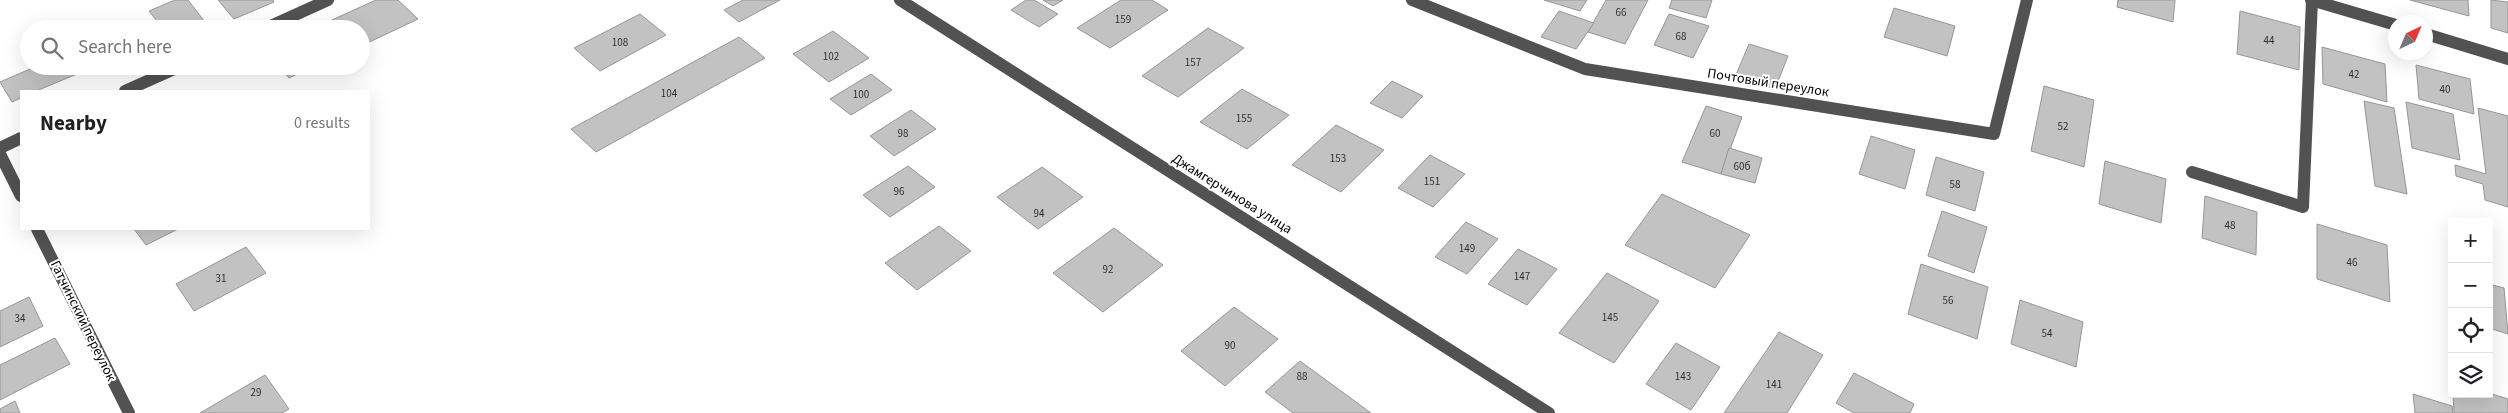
<!DOCTYPE html>
<meta charset="utf-8">
<style>
body{margin:0;font-family:"Source Sans 3",sans-serif;background:#f6f6f6;color:#202124}
.controls{position:absolute;right:15px;bottom:15px;display:grid;overflow:hidden;border-radius:0px;box-shadow:0 5px 20px #0002}
.controls button{width:45px;height:45px;display:grid;place-items:center;padding:0;border:0;border-bottom:1px solid #e0e0e0;background:#fff;color:#202124;font:25px sans-serif}
.compass{position:absolute;left:2388px;top:15px;width:45px;height:45px;border-radius:50%;background:#fff;box-shadow:0 5px 20px #0002;rotate:44deg}
.list{margin:0;padding:0;list-style:none}
h2{display:flex;justify-content:space-between;align-items:center;height:65px;margin:0;padding:0 20px;font-size:21px}
h2 small{font-size:16px;font-weight:400;color:#757577}
.icon{flex:none;width:28px;height:28px;fill:none;stroke:currentColor;stroke-width:2;stroke-linecap:round;stroke-linejoin:round}
.map{position:relative;flex:none;width:2508px;height:413px;overflow:hidden}
.search{position:absolute;background:#fff;box-shadow:0 5px 20px #0002;left:20px;top:20px;width:350px;height:55px;display:flex;align-items:center;gap:12px;box-sizing:border-box;padding:0 18px;border-radius:28px;color:#757577;font-size:19px}
.panel{position:absolute;background:#fff;box-shadow:0 5px 20px #0002;left:20px;top:90px;width:350px;height:140px;border-radius:0px}
.map>svg:first-child{display:block}
</style>
<div class="map">
<svg width="2508" height="413" viewBox="0 0 2508 413">
<rect width="100%" height="100%" fill="#fff"/>
<!-- building -->
<g fill="#c2c2c2" stroke="#969696">
<path d="M175,0h13l17,22 -16,7h-26l-14,-18z"/>
<path d="M218,0h55l1,2 -40,17z"/>
<path d="M376,0h22l20,19 -57,27v-17h-21l-8,-9z"/>
<path d="M743,0h37l-41,22 -15,-12z"/>
<path d="M1026,0h8l24,14 -19,13 -28,-17z"/>
<path d="M1043,0h20l-10,6z"/>
<path d="M1121,0h31l16,10 -58,38 -33,-20z"/>
<path d="M1544,0h43l-7,11z"/>
<path d="M1606,0h42l-23,44 -37,-12z"/>
<path d="M1672,0h40l-6,18 -37,-10z"/>
<path d="M2118,0h57l-2,22 -56,-15z"/>
<path d="M2410,0h58l1,16z"/>
<path d="M2491,0l17,2v31l-17,-5z"/>
<path d="M1894,8l61,18 -8,30 -63,-19z"/>
<path d="M1559,11l35,12 -18,26 -35,-12z"/>
<path d="M2240,11l60,16 -1,43 -62,-16z"/>
<path d="M640,14l26,21 -66,36 -26,-23z"/>
<path d="M1669,14l40,12 -16,32 -39,-13z"/>
<path d="M1208,28l36,20 -66,49 -36,-21z"/>
<path d="M833,31l36,27 -40,24 -36,-28z"/>
<path d="M739,37l26,21 -169,94 -25,-23z"/>
<path d="M1749,44l39,12 -13,33 -40,-12z"/>
<path d="M2322,47l63,17 2,38 -64,-18z"/>
<path d="M2416,65l54,14 4,35 -55,-15z"/>
<path d="M37,66h35l5,8 -41,17h-15v7l-9,4 -12,-20z"/>
<path d="M279,66h35l-25,12z"/>
<path d="M871,74l21,16 -41,25 -21,-16z"/>
<path d="M1392,81l31,15 -21,22 -32,-15z"/>
<path d="M2044,86l50,14 -10,67 -53,-16z"/>
<path d="M1242,89l47,26 -42,34 -47,-27z"/>
<path d="M2364,101l30,7 13,86 -32,-8z"/>
<path d="M2406,102l47,12 7,46 -48,-12z"/>
<path d="M1706,106l36,11 -21,57 -39,-12z"/>
<path d="M2478,108l30,8v91l-23,-7 -2,-16 -27,-8 -1,-11 31,9z"/>
<path d="M911,110l25,19 -42,27 -24,-20z"/>
<path d="M1336,125l48,25 -43,42 -49,-27z"/>
<path d="M1871,136l44,14 -10,39 -46,-15z"/>
<path d="M1729,148l33,10 -7,25 -34,-9z"/>
<path d="M1430,155l35,19 -32,33 -35,-19z"/>
<path d="M1936,157l48,15 -9,39 -49,-16z"/>
<path d="M2105,161l61,18 -5,44 -62,-19z"/>
<path d="M908,166l27,21 -45,30 -27,-22z"/>
<path d="M1042,167l41,30 -45,32 -41,-32z"/>
<path d="M1662,194l88,41 -35,53 -90,-43z"/>
<path d="M2205,196l52,16 -1,43 -54,-17z"/>
<path d="M1942,211l45,16 -13,46 -46,-17z"/>
<path d="M1466,222l32,17 -31,35 -32,-17z"/>
<path d="M2317,224l70,21 3,57 -73,-23z"/>
<path d="M939,226l32,25 -54,39 -32,-27z"/>
<path d="M1114,228l49,37 -60,47 -50,-39z"/>
<path d="M134,229h44l-32,16z"/>
<path d="M246,247l20,26 -72,38 -18,-27z"/>
<path d="M1518,249l39,20 -30,36 -39,-21z"/>
<path d="M1921,264l67,23 -11,52 -69,-25z"/>
<path d="M1607,273l52,28 -45,62 -55,-30z"/>
<path d="M2489,284l15,4 4,46 -19,-6z"/>
<path d="M29,297l14,29 -43,21v-36z"/>
<path d="M2020,300l63,22 -7,45 -65,-23z"/>
<path d="M1234,307l44,32 -53,47 -44,-35z"/>
<path d="M1779,332l44,23 -36,58h-63z"/>
<path d="M55,338l15,26 -70,36v-35z"/>
<path d="M1676,343l44,24 -29,43 -45,-26z"/>
<path d="M1300,361l71,52h-78l-28,-21z"/>
<path d="M1854,373l60,31 -4,9h-56l-18,-10z"/>
<path d="M265,375l24,34 -7,4h-82z"/>
<path d="M2489,393l19,6v14h-54l-1,-19z"/>
<path d="M2413,394l39,12 1,7h-38z"/>
<path d="M15,401l5,12h-20v-4z"/>
</g>
<g fill="none" stroke-linecap="round" stroke-linejoin="round">
<!-- minor -->
<g stroke="#525252" stroke-width="12">
<path d="M900,0l649,413"/>
<path d="M1412,0l173,69 409,65 33,-134"/>
<path d="M2311,0l85,25"/>
<path d="M264,29l64,-29"/>
<path d="M2426,34l82,25"/>
<path d="M125,91l56,-25"/>
<path d="M0,148l21,-10"/>
<path d="M0,154l21,42"/>
<path d="M2192,172l111,35 9,-207"/>
<path d="M37,229l92,184"/>
</g>
</g>
<g text-anchor="middle" dominant-baseline="central" stroke-width="4" stroke-linejoin="round" paint-order="stroke">
<!-- number labels -->
<g font-size="11" fill="#303030">
<text x="1621" y="12">66</text>
<text x="1123" y="19">159</text>
<text x="1681" y="36">68</text>
<text x="2269" y="40">44</text>
<text x="620" y="42">108</text>
<text x="831" y="56">102</text>
<text x="1193" y="62">157</text>
<text x="2354" y="74">42</text>
<text x="2445" y="89">40</text>
<text x="669" y="93">104</text>
<text x="861" y="94">100</text>
<text x="1244" y="118">155</text>
<text x="2063" y="126">52</text>
<text x="903" y="133">98</text>
<text x="1715" y="133">60</text>
<text x="1338" y="158">153</text>
<text x="1742" y="166">60б</text>
<text x="1432" y="181">151</text>
<text x="1955" y="184">58</text>
<text x="899" y="191">96</text>
<text x="1039" y="213">94</text>
<text x="2230" y="225">48</text>
<text x="1467" y="248">149</text>
<text x="2352" y="262">46</text>
<text x="1108" y="269">92</text>
<text x="1522" y="276">147</text>
<text x="221" y="278">31</text>
<text x="1948" y="300">56</text>
<text x="1610" y="317">145</text>
<text x="20" y="318">34</text>
<text x="2047" y="333">54</text>
<text x="1230" y="345">90</text>
<text x="1302" y="376">88</text>
<text x="1683" y="376">143</text>
<text x="1774" y="384">141</text>
<text x="256" y="392">29</text>
</g>
<!-- street labels -->
<g font-size="14" fill="#000" stroke="#fff">
<text transform="translate(1768 83) rotate(9)">Почтовый переулок</text>
<text transform="translate(1232 194) rotate(32)">Джамгерчинова улица</text>
<text transform="translate(83 321) rotate(64)">Гатчинский переулок</text>
</g>
</g>
</svg>
<div class="controls">
<button>+</button>
<button>−</button>
<button><svg class="icon" aria-label="locate" viewBox="0 0 24 24"><circle cx="12" cy="12" r="6"/><path d="M12 2v4M12 18v4M2 12h4M18 12h4"/></svg></button>
<button><svg class="icon" aria-label="layers" viewBox="0 0 24 24"><path d="M12 4l9 5-9 5-9-5zM3 14l9 5 9-5"/></svg></button>
</div>
<svg class="compass" viewBox="-18 -18 36 36"><path d="M0-13l5 13h-10z" fill="#e53935"/><path d="M0 13l5-13h-10z" fill="#757577"/></svg>
<div class="search"><svg class="icon" aria-label="search" viewBox="0 0 24 24"><circle cx="10" cy="10" r="6"/><path d="M15 15l6 6"/></svg>Search here</div>
<section class="panel">
<h2>Nearby<small>0 results</small></h2>
<ul class="list">
</ul>
</section>
</div>
